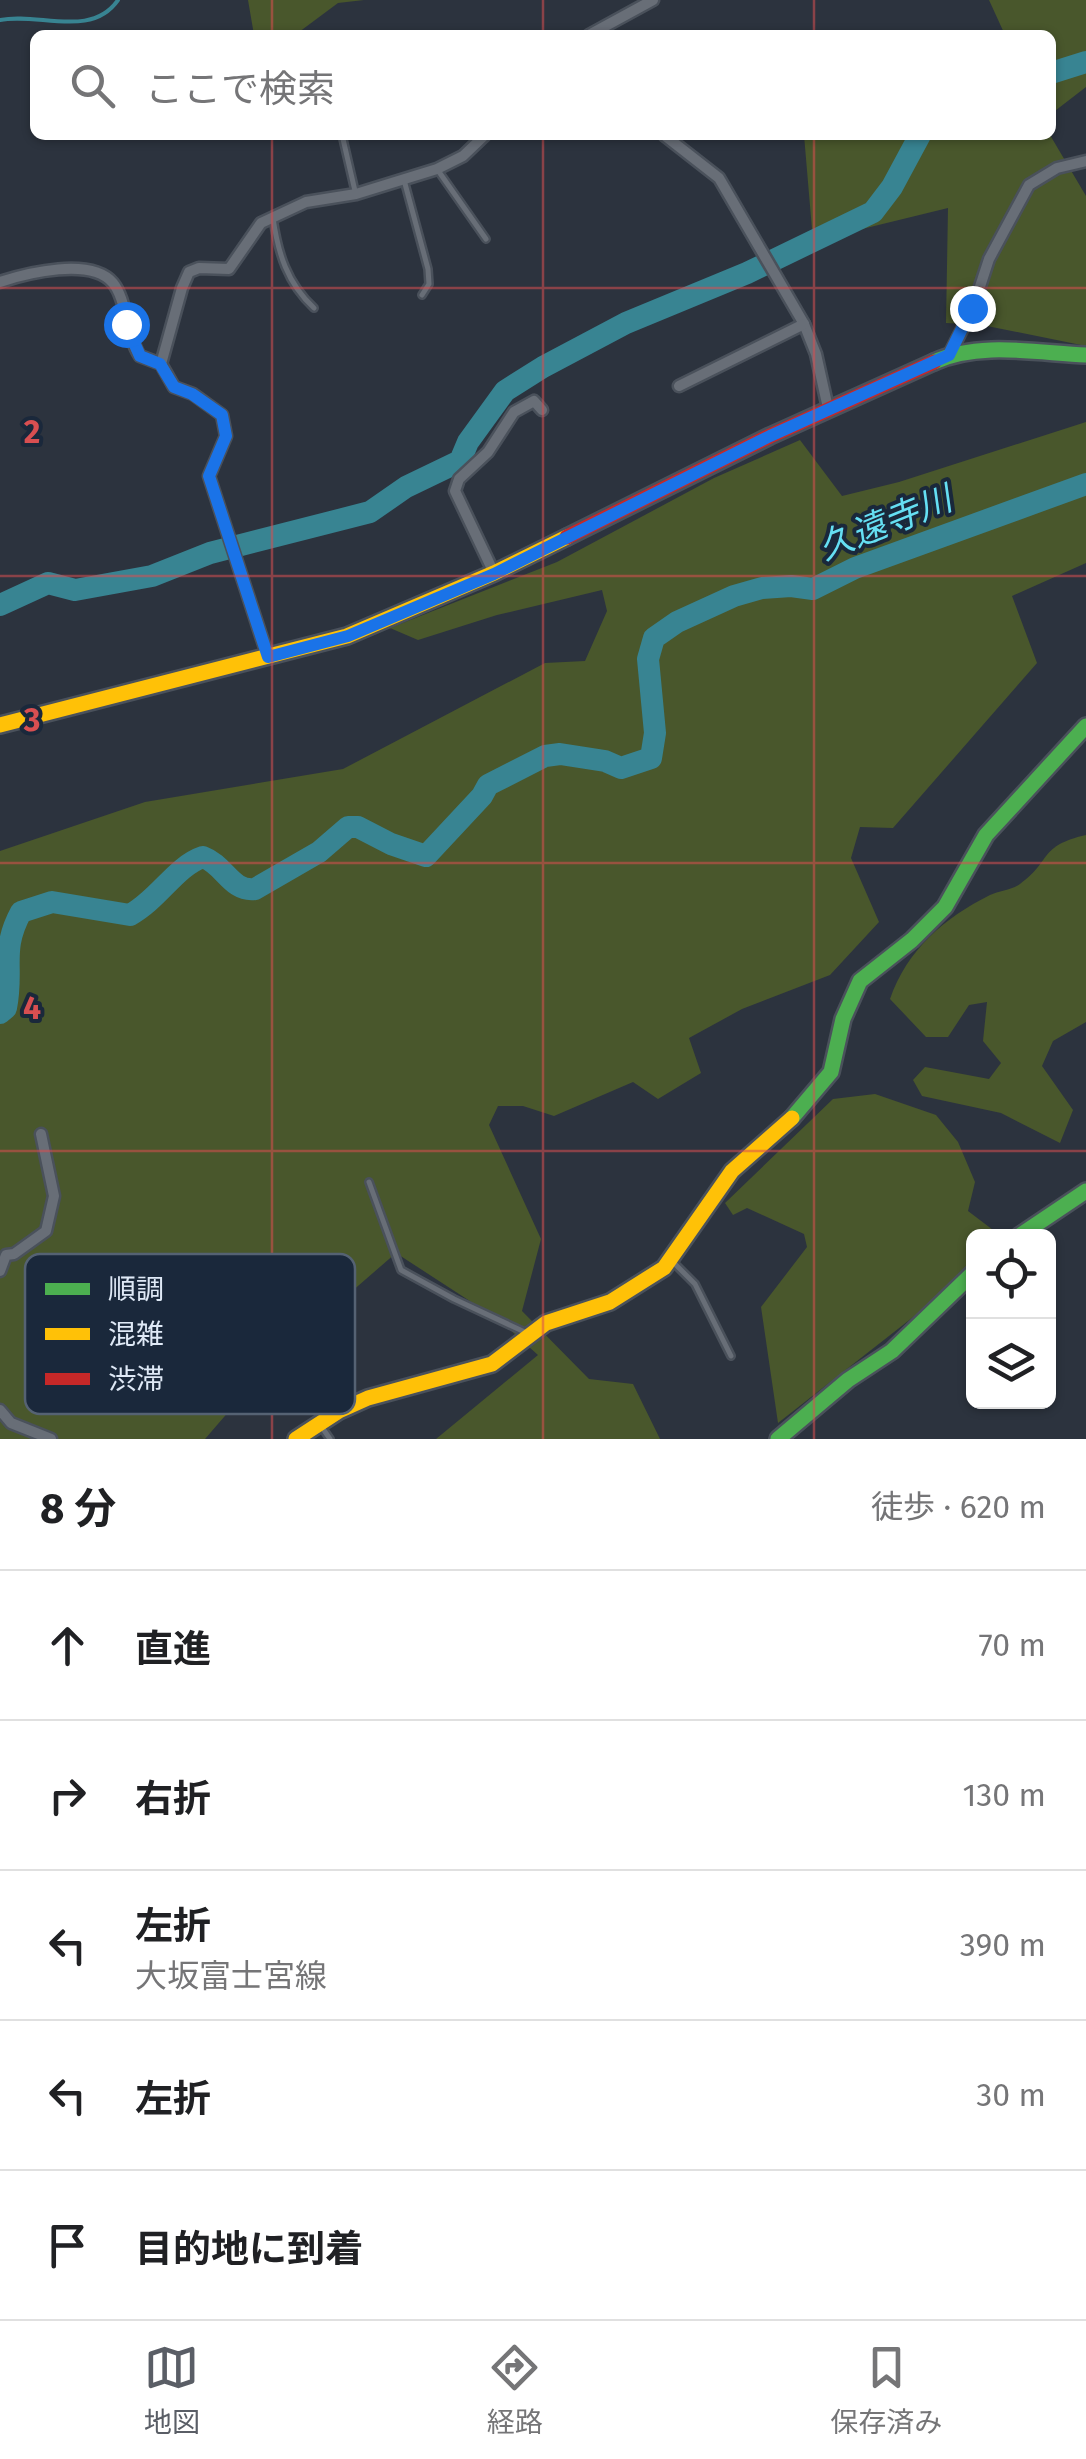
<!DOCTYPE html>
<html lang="ja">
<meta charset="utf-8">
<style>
body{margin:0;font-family:"Fira Sans","Noto Sans JP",sans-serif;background:#f2f2f2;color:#202124}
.controls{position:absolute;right:30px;bottom:30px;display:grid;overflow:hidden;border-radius:15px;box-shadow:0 2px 8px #0004}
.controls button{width:90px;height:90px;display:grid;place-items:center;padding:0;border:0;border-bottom:2px solid #e0e0e0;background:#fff;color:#202124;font:50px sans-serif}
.stop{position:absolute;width:30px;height:30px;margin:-22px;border:8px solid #1a73e8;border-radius:50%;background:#fff}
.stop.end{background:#1a73e8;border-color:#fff;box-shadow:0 2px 10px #0008}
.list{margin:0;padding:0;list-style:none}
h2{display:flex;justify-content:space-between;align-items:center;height:130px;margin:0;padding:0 40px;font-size:42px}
h2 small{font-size:32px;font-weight:400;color:#757577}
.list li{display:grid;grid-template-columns:65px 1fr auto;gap:30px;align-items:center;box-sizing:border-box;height:150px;padding:0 40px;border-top:2px solid #e0e0e0}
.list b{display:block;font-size:38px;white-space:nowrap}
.list p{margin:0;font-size:32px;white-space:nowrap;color:#757577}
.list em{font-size:32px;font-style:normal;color:#757577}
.icon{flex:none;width:55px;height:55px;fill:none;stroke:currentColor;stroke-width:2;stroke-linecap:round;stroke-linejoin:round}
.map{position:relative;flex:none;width:1086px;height:1439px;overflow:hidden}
.search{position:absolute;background:#fff;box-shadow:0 2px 8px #0004;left:30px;right:30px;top:30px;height:110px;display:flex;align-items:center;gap:25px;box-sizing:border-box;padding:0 35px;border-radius:15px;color:#757577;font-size:38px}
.sheet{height:880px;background:#fff}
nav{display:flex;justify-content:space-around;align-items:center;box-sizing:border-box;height:140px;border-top:2px solid #e0e0e0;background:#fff;font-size:28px;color:#757577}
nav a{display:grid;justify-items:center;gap:5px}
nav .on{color:#5a5e66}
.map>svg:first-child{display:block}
</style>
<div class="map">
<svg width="1086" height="1439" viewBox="0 0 1086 1439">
<rect width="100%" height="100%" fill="#2c333e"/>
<!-- green -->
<g fill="#49572c">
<path d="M248,0h116l-26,3 -43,32h-41z"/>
<path d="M989,0h97v87l-35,27v-79h-46z"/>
<path d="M804,135h246l36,61v150l-104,-21 -36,-2 2,-115 -135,33z"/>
<path d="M1086,422v141l-74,33 25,67 -144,165 -33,-1 -9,31 28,64 -49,53 -88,34 -53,29 12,35 -43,26 -25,-17 -79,34 -31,-10h-25l-9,19 52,114 -19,72 67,68 44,5 27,55h-224l102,-84 -39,-35 -103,-67 -121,105 -70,81h-205v-588l145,-49 198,-33 202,-106 40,-2 22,-50 -5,-21 -105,25 -79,25 -28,-12 167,-66 157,-84 86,-38 42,56 57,-14z"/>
<path d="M1086,835v187l-33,19 -11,25 31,44 -13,33 -59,-30 -79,-17 -9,-16 12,-13 64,12 12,-16 -18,-22 4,-39 -18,3 -21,32h-22l-36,-38c17,-49 54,-81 100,-104 9,-4 22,-5 30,-11 32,-23 18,-38 66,-49z"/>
<path d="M875,1094l61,21 22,27 17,40 -7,29 33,25h-27l-1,27 -56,51 -139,109 -17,-116 46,-60 -3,-13 -57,-26 -14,7 -8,-12 108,-104z"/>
</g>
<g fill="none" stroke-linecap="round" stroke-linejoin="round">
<!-- stream -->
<path stroke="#388492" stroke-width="4" d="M0,20c38,-8 91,19 118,-20"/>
<!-- river -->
<g stroke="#388492" stroke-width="22">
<path d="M1051,73l35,-11"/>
<path d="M0,605l48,-22 27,7 77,-14 58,-23 160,-41 36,-25 54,-26 8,-19 37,-51 38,-24 83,-44 121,-50 126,-61 19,-25 28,-52"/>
<path d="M0,1013l6,-5c8,-41 -6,-57 15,-96l31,-10 78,13c29,-16 46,-49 73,-58 22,8 28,35 52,32l64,-37 29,-25h10l33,17 35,12 56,-60 6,-11 57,-29 15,-2 45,7 16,7 30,-10 4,-25 -7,-74 6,-21 23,-16 57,-26 28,-8 29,-2 22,3 42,-21 231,-84"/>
</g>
<!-- lane casing -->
<g stroke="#4a515b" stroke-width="10">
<g id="lane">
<path d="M343,139l12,52"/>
<path d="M437,169l49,70"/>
<path d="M404,180l24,89 1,15 -7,11"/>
<path d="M273,218c5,35 14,65 41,90"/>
<path d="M369,1182l32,88 53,29 75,35"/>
<path d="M673,1262l22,22 36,72"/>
<path d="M321,1426l9,13"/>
</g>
</g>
<!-- street casing -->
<g stroke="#4a515b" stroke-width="15">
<g id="street">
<path d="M589,35l64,-35"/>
<path d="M664,135l55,43 85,146 12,30 12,54"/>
<path d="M0,282c27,-9 91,-25 113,1 14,17 13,52 27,73l21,8 13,23 19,7 29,21 4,21 -17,40 59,181"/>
<path d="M949,355l24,-47 16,-49 40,-74 28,-17 29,-7"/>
<path d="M161,364l21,-76 7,-16 10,-4 30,1 32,-46 45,-21 50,-8 81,-25 26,-13 22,-21"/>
<path d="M679,386l125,-62"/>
<path d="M494,573l-39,-82 4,-12 29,-27 26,-40 20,-11 8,9"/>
<path d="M0,1271l6,-16 8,-1 32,-23 8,-35 -13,-62"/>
<path d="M0,1410l11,13 40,16"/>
</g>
</g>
<!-- fast casing -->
<g stroke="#4a515b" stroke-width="20">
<g id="fast">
<path d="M934,362c45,-21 104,-9 152,-7"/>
<path d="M792,1118l39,-46 12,-53 17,-38 52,-41 33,-33 41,-72 100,-109"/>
<path d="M1019,1236l67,-45"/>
<path d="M778,1439l70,-59 44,-29 82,-79"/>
</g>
</g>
<!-- slow casing -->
<g stroke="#4a515b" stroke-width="20">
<g id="slow">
<path d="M0,725l347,-89 147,-63 73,-36"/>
<path d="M296,1439l43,-28 29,-13 124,-34 54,-41 64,-21 54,-34 68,-97 60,-53"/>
</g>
</g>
<!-- jam casing -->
<g stroke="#4a515b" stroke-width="20">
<path id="jam" d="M567,537l203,-101 164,-74"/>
</g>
<!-- lane -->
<use href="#lane" stroke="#686e77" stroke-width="5"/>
<!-- street -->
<use href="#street" stroke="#686e77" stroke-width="10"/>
<!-- fast -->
<use href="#fast" stroke="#4caf50" stroke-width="15"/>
<!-- slow -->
<use href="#slow" stroke="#ffc107" stroke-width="15"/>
<!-- jam -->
<use href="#jam" stroke="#c62828" stroke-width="15"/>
</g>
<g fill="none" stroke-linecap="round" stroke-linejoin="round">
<!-- route -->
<path stroke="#1a73e8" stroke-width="12" d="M126,324l14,32 20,8 14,23 18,7 30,21 4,21 -17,40 59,181 80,-21 146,-62 276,-138 179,-81 23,-47"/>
</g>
<!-- grid -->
<path fill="none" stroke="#d84f51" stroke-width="2.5" stroke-opacity="0.55" d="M272,0v35M543,0v35M814,0v35M272,135v1304M543,135v1304M814,135v1304M0,288h1086M0,576h1086M0,863h1086M0,1151h1086"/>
<g text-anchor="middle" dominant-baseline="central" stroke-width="8" stroke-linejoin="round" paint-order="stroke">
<!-- water labels -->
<g font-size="35" font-style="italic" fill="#65dff3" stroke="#1a283b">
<text transform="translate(885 523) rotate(-22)">久遠寺川</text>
</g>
</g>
<!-- legend -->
<rect x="25" y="1254" width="330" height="160" rx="15" fill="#1a283b" stroke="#556273" stroke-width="2.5"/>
<rect x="45" y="1283" width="45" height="12" fill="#4caf50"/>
<rect x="45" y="1328" width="45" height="12" fill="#ffc107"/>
<rect x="45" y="1373" width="45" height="12" fill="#c62828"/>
<g font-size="28" fill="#dfe9f6">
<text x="108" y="1299">順調</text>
<text x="108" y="1344">混雑</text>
<text x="108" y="1389">渋滞</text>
</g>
<g font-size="32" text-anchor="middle" font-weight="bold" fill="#d84f51" stroke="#1a283b" stroke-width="8" stroke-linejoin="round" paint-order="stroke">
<text x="32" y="443">2</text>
<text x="32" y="731">3</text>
<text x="32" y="1019">4</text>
</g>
</svg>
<div class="controls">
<button><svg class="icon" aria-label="locate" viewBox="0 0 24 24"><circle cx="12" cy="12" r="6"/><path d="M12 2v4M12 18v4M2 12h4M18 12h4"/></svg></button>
<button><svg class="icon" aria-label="layers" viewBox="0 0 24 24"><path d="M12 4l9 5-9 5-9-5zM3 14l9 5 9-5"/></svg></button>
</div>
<div class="stop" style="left:126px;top:324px"></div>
<div class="stop end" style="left:972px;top:308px"></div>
<div class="search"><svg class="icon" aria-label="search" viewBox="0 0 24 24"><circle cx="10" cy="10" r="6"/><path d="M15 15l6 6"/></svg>ここで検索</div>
</div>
<section class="sheet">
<h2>8 分<small>徒歩 · 620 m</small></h2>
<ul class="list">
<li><svg class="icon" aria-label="ahead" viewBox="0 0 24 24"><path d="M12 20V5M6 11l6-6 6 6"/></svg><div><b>直進</b></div><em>70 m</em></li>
<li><svg class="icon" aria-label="right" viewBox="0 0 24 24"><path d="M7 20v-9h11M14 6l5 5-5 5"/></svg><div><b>右折</b></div><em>130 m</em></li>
<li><svg class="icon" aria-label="left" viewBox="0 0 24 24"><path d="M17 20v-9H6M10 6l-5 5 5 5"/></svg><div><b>左折</b><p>大坂富士宮線</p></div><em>390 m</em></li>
<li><svg class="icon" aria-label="left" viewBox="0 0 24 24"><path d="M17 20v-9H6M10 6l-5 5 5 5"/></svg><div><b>左折</b></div><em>30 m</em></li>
<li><svg class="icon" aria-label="arrive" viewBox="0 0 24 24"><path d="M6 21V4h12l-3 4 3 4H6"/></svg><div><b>目的地に到着</b></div></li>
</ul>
</section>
<nav>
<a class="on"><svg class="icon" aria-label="map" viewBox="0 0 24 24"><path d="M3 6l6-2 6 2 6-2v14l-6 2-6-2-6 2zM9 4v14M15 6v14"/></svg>地図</a>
<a><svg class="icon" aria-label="directions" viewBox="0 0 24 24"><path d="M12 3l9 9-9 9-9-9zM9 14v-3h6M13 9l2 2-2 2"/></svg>経路</a>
<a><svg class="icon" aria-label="saved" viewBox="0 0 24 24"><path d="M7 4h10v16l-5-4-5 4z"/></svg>保存済み</a>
</nav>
